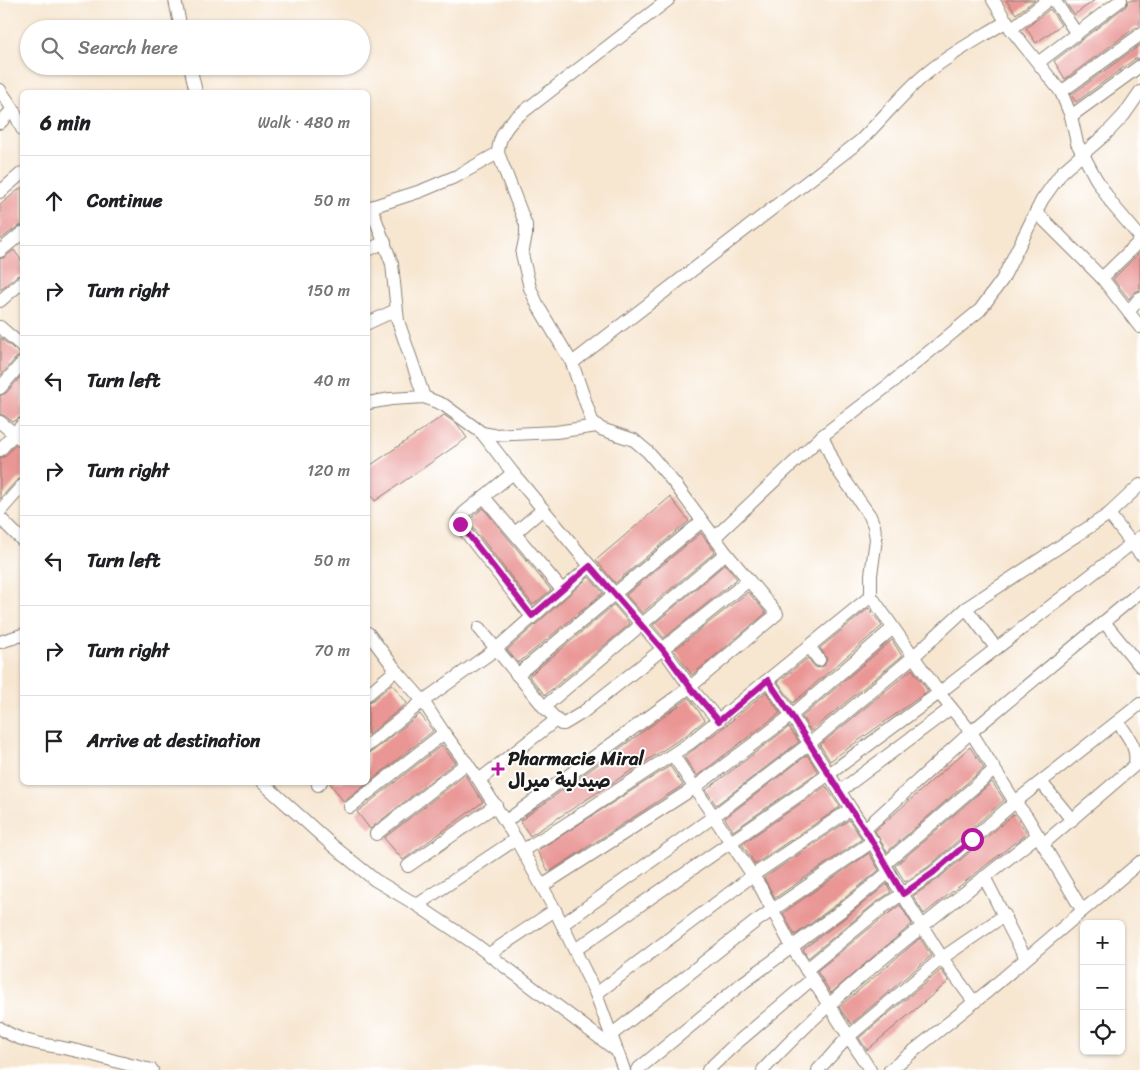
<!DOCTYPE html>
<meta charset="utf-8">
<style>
body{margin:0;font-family:Sriracha,"Playpen Sans Arabic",sans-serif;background:#f6f6f6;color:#202124}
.controls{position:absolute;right:15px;bottom:15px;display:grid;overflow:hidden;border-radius:8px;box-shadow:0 1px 4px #0004}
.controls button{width:45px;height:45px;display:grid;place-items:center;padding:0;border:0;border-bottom:1px solid #e0e0e0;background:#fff;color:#202124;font:25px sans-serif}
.stop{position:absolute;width:15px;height:15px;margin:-11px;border:4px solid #b5179e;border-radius:50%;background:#fff}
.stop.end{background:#b5179e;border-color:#fff;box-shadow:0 1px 5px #0008}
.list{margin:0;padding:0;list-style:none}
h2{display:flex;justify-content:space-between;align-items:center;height:65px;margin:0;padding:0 20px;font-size:21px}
h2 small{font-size:16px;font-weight:400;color:#757577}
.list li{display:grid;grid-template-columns:32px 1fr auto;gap:15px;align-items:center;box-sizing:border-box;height:90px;padding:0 20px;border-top:1px solid #e0e0e0}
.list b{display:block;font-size:19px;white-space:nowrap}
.list em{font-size:16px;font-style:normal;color:#757577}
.icon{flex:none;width:28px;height:28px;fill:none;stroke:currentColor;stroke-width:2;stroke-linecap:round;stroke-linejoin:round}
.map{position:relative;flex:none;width:1140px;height:1070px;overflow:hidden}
.search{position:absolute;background:#fff;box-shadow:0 1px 4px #0004;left:20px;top:20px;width:350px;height:55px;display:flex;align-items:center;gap:12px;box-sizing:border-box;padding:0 18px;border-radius:28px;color:#757577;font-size:19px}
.panel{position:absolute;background:#fff;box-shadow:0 1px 4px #0004;left:20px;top:90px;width:350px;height:695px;border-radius:8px}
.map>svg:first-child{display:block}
</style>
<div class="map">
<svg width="1140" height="1070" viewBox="0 0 1140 1070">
<rect width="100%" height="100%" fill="#fff"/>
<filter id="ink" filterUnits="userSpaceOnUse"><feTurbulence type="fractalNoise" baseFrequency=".02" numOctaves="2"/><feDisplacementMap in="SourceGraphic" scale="10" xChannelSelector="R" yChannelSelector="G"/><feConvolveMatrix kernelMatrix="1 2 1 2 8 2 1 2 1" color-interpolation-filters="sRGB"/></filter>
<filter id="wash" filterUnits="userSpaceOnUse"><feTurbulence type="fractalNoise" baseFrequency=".0096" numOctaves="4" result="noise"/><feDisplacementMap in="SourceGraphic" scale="20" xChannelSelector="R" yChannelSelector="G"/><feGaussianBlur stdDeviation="1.12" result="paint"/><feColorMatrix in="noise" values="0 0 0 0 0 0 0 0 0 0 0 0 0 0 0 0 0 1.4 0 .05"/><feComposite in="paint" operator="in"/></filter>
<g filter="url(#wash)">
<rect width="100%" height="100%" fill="#f7e6d0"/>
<g id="blocks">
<!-- building -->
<g fill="#e99695">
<path d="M1006,0h29l-19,14z"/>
<path d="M1064,0h31l-21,15z"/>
<path d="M1129,0h11v27l-5,1 -70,51 -11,-18 72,-55z"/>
<path d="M1050,9l11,16 -25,18 -10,-15z"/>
<path d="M1140,45v13l-5,1 -59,43 -5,-7z"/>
<path d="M22,187v38l-5,2 -17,13v-35z"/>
<path d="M14,250l8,11v13l-5,2 -17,14v-31l5,-2z"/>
<path d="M1140,252v38l-6,2 -5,7 -16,-20z"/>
<path d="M0,338l22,17 -6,3 -16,18z"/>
<path d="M22,375v42l-3,1 -6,4 -8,-6 -5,-2v-18l6,-3z"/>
<path d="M444,415l14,10 9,13 -92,63 -7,-11v-23z"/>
<path d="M15,445l7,3v30l-6,3 -16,18v-41l6,-2z"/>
<path d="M670,497l19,24 -74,62 -19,-23z"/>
<path d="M483,508l68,82 -18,15 -65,-84z"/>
<path d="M701,533l14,19 -73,61 -16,-18z"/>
<path d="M725,564l12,15 -73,59 -11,-13z"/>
<path d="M589,577l14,16 -85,70 -11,-13z"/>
<path d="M748,592l18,21 -74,62 -18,-25z"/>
<path d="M614,605l16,19 -85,71 -16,-19z"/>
<path d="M869,608l13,18 -89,77 -15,-21 30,-24 7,9 4,1 5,-2 3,-7 -7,-11z"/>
<path d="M892,640l10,16 -91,75 -9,-14z"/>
<path d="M912,669l16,22 -98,70 -10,-16z"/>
<path d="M392,684l15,19 -39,32v-33l5,-2z"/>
<path d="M766,692l14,21 -83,63 -13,-19 40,-30z"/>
<path d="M689,698l16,22 -20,16 -155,100 -10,-15z"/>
<path d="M420,714l13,17 -89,71 -15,-20h39v-29l5,-2z"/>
<path d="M789,727l10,15 -83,63 -10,-15z"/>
<path d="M442,745l13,17 -85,67 -13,-17z"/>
<path d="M970,747l14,21 -97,84 -12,-21z"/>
<path d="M807,755l11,17 -85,59 -8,-13z"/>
<path d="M670,766l13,19 -134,87 -12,-21z"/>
<path d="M465,775l18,27 -80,58 -19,-22z"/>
<path d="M992,782l12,18 -76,67 -23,15 -10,-16z"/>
<path d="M826,786l14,21 -85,57 -13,-20z"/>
<path d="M1014,814l13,19 -103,81 -11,-18 25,-17z"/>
<path d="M849,820l13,19 -87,59 -11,-20z"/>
<path d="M869,853l10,17 -39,32 -45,33 -12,-22z"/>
<path d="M887,884l4,8 -16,11 -67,55 -5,-9 47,-35z"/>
<path d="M900,905l12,19 -81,69 -14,-22 68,-55z"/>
<path d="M920,938l11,18 -80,68 -12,-17z"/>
<path d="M941,970l8,11 -82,69 -8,-12z"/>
</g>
</g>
</g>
<g filter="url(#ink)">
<use href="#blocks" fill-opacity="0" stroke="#8a8176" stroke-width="1"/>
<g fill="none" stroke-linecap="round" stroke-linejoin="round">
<!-- minor casing -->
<g stroke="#8a8176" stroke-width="14">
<g id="minor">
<path d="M175,0l6,29"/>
<path d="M993,0l18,29 50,63 10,24 6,27 18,34 17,27 28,33"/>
<path d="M1054,0l23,34"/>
<path d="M1011,29l37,-29"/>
<path d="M1039,62l82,-62"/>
<path d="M190,66l6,26"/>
<path d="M0,90l13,19 9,20"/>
<path d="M1061,92l79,-57"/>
<path d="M1071,116l69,-50"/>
<path d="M0,123l13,-14"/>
<path d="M0,192l22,-19"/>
<path d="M371,207l21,57 6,57 26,76"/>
<path d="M368,208l53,-17 36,-15 41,-23"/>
<path d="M1036,212l66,66 38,49"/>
<path d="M368,250l17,-8"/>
<path d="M0,251l22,-18"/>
<path d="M1102,278l38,-37"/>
<path d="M0,301l22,-19"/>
<path d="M1129,311l11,-13"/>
<path d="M368,323l28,-13"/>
<path d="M0,327l22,19"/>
<path d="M572,363l288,-222c23,-22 42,-48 67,-68 24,-20 53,-35 80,-52"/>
<path d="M0,388l22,-25"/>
<path d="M368,403l23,-4 33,-2 20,8 38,28 11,2 63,-3 41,-6"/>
<path d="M0,422l22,18"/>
<path d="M482,433l31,40 77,93 73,83 27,38 29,34"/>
<path d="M822,436l15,33 33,47 4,10 2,13 -5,36v21l68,97 32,39 44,70 12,15 55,93"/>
<path d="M0,450l22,-25"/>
<path d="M513,473l-49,40 -5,6 -1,3 74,95"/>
<path d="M484,497l78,93"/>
<path d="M0,511l22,-25"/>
<path d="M1109,514l31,40"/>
<path d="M0,518l22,22"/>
<path d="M515,533l28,-24"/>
<path d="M714,538l108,-102 68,-52 90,-74 22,-30 40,-80 20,-28 44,-38 18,-19 16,-23"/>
<path d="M966,608l30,40"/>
<path d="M1104,622l36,44"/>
<path d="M479,628l65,79 17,17h3l18,-11 166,-132"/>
<path d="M368,633l28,37 27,31 21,32 35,47 37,59 39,71 41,84 28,76"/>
<path d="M0,642l22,-7"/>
<path d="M809,646l10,14"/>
<path d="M517,675l184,-153"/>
<path d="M768,681l20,29 63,99 17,25 25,45 49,79 32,44"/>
<path d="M368,694l28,-24"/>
<path d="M544,707l182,-154"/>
<path d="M368,745l55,-44 73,-52 94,-83"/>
<path d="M673,755l88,133 31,59 78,123"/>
<path d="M479,780l77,-60"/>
<path d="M262,782l71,64 42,34 42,25 58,39 142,107"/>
<path d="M1041,782l31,38"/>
<path d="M318,785l3,-3"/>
<path d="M840,791l111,-83"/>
<path d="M350,807l94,-74"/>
<path d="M506,821l184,-134 87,-73 -51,-61 -51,-69 -27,-32 -14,-12 -33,-11 -9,-8 -20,-58 -34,-57 -8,-18 -8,-34 4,-19v-10l-28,-72c1,-15 6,-23 16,-34l154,-119"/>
<path d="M865,829l106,-97 169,-140"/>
<path d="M376,834l91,-71"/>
<path d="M1043,844l91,-78c6,-16 -7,-31 -16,-44"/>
<path d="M523,850l37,-22 130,-85 181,-147"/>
<path d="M885,864l109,-94"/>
<path d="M408,866l88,-61"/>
<path d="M984,877c15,27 26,55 42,81"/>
<path d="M542,886l152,-98 98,-73 101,-87"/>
<path d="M417,905l99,-66"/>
<path d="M563,924l150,-107 96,-73 104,-87 53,-49 143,-94 31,-29"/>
<path d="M575,950l254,-176 110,-81 201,-156"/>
<path d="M489,954l66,-44"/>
<path d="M806,970l74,-61 53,-36 82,-71 125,-98"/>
<path d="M596,994l156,-118 99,-67"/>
<path d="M0,1028c22,16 47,16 73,22 27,6 53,15 79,20"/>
<path d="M611,1035l144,-113 118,-81"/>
<path d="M637,1070l107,-88 101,-74 44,-36"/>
<path d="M708,1070l24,-23 80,-68"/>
<path d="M763,1070c82,-89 180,-159 275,-235"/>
<path d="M818,1070l30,-33 94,-79 63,-43"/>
<path d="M890,1070l98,-79 152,-129"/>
</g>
</g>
<!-- minor -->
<use href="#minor" stroke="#fff" stroke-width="12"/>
</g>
</g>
<g fill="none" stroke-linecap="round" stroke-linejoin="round" filter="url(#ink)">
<!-- route -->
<path stroke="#b5179e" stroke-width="6" d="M460,524l72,92 58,-50 73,84 27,37 29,34 49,-41 20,30 63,99 17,25 35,60 30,-21 39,-34"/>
</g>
<!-- markers -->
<path fill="#b5179e" stroke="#fff" stroke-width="2" d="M495.5 761.5h5v5h5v5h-5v5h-5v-5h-5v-5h5z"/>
<g text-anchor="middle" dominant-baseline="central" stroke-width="4" stroke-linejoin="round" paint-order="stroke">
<!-- poi labels -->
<g font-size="19" font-weight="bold" fill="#1c1c1c" stroke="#fff" text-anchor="start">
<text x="508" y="758">Pharmacie Miral<tspan x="508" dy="22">صيدلية ميرال</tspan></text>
</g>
</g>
</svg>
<div class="controls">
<button>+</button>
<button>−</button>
<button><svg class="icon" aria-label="locate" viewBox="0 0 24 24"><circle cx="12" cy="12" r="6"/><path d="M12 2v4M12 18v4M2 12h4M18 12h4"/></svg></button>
</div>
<div class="stop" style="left:972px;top:839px"></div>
<div class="stop end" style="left:460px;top:524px"></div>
<div class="search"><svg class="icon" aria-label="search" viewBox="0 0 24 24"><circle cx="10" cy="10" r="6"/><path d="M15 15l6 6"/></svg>Search here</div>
<section class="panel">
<h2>6 min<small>Walk · 480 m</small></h2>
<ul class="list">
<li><svg class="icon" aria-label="ahead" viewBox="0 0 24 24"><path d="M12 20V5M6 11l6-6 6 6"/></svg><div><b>Continue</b></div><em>50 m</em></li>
<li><svg class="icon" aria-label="right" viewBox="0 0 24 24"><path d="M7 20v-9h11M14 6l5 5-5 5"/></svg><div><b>Turn right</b></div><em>150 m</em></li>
<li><svg class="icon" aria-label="left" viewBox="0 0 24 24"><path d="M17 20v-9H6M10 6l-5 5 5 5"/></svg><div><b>Turn left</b></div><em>40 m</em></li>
<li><svg class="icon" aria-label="right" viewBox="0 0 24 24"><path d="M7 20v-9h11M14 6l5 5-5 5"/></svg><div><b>Turn right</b></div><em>120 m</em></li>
<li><svg class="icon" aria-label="left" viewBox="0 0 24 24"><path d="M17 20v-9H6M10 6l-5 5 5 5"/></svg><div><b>Turn left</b></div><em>50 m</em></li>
<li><svg class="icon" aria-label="right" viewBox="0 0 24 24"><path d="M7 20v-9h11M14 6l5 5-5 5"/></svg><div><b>Turn right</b></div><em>70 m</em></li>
<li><svg class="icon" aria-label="arrive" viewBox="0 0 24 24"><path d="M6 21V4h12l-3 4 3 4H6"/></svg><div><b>Arrive at destination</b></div></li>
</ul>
</section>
</div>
